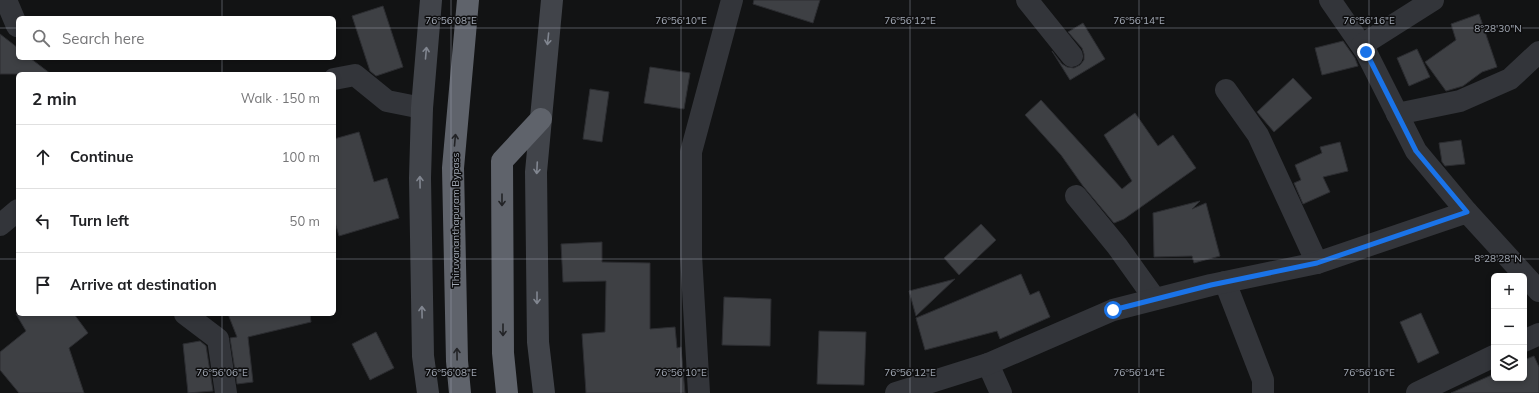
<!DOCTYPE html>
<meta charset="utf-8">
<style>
body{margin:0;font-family:Mulish,sans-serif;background:#f2f2f2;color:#202124}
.controls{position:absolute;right:12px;bottom:12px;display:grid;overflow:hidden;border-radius:6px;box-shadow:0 2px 6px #0003}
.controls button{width:36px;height:36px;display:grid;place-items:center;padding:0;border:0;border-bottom:1px solid #e0e0e0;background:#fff;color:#202124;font:20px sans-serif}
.stop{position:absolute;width:12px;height:12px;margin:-9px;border:3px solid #1a73e8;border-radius:50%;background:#fff}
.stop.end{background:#1a73e8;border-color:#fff;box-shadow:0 1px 4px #0008}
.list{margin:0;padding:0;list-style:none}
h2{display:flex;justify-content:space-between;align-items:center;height:52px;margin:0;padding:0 16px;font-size:17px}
h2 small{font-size:13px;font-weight:400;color:#757577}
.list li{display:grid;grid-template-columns:26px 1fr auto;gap:12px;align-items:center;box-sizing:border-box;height:64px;padding:0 16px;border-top:1px solid #e0e0e0}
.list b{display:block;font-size:15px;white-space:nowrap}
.list em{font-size:13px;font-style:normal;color:#757577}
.icon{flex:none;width:22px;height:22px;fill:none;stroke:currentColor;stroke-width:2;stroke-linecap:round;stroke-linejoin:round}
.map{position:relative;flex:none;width:1539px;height:393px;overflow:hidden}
.search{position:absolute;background:#fff;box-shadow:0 2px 6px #0003;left:16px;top:16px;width:320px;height:44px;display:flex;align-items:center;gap:10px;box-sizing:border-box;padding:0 14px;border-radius:6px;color:#757577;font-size:15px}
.panel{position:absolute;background:#fff;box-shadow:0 2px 6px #0003;left:16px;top:72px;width:320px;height:244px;border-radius:6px}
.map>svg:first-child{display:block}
</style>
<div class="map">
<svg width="1539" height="393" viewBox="0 0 1539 393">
<rect width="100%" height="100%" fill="#121314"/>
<!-- building -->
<g fill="#3e4044" stroke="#2c2d31">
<path d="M754,0h66l-7,23 -60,-19z"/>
<path d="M383,6l20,61 -27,9 -6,-5 -18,-55z"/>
<path d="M1479,14l18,53 -15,5 -19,14 -17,5 -21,-29 31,-22 -5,-16z"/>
<path d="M1083,23l22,36 -35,21 -18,-29 10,13 5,3 7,1 6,-3 4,-5v-6l-2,-6 -14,-16z"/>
<path d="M0,34l18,14v10h12l21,16h-51z"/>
<path d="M1343,41l12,17 3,8 -36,9 -7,-27z"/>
<path d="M1417,49l13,28 -21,9 -12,-28z"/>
<path d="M650,67l40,6 -6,36 -40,-6z"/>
<path d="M1293,78l19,20 -38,34 -17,-20z"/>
<path d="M590,89l19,3 -7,50 -19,-3z"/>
<path d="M1041,100l81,89 10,-8 -28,-46 31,-22 23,33 15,-11 23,33 -72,51 -10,4 -31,-37 -22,-31 -36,-40z"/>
<path d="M359,132l15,50 13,-4 12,40 -60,18 -5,-17v-80z"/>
<path d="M1461,140l4,24 -20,2 -3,-4 -3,-19z"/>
<path d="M1340,142l8,29 -25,6 7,15 -27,12 -9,-21 7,-3 -6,-15 27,-12 -2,-6z"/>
<path d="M1200,201l-8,8 14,-6 14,53 -26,7 -2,-7 -38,1 -1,-44z"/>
<path d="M981,224l15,16 -37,35 -15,-17z"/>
<path d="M602,242v20l48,1v66l25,-2 2,21 4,-1 4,46h-99l-4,-59 23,-2 1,-51 -43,1 -2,-38z"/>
<path d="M1021,274l9,21 9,-4 11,26 -50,22 -3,-8 -72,19 -9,-32z"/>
<path d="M955,279l-39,37 -7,-25z"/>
<path d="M724,297l47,2 -1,47 -48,-1z"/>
<path d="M1421,313l18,40 -21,10 -18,-41z"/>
<path d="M16,314h58l14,19 -19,15 15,45h-65l-19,-23v-18l26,-21z"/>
<path d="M228,314h82l1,8 -63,15 5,45 -16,2 -7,-46 7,-1z"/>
<path d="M819,331l47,1 -2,53 -47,-1z"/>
<path d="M376,332l18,36 -24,12 -18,-36z"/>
<path d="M200,341l6,5 7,45 -25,2 -5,-49z"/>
<path d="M1534,356l5,11v26h-88l43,-19v4h30v-18z"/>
</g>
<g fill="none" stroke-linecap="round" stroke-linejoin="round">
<!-- street -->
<g stroke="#33353a" stroke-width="22">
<path d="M6,0l11,26"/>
<path d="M1027,0l45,56"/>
<path d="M1330,0l36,52 50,99 51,61"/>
<path d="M1362,45l71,-45"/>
<path d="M334,79l21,-4 32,26 35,7"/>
<path d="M1226,90l32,45 59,128"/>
<path d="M1397,114l63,-13 50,-22 29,-27"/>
<path d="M1076,196l41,50 38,53"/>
<path d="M0,225l18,-15"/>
<path d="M1225,282l38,98v13"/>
<path d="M185,314l33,25 8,54"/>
<path d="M1524,341l15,-7"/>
<path d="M988,364l13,29"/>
<path d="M699,393l-8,-138v-103l41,-152"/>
<path d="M896,393l92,-29 125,-54 98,-25 106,-22 150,-51 72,79"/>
<path d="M1417,393l77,-37"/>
</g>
<!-- secondary -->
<g stroke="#41444a" stroke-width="22">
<path d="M428,393l-5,-37 -3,-178 2,-70 9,-108"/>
<path d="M544,393l-6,-51 -2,-170 16,-172"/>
</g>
<!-- highway -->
<g stroke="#5f636b" stroke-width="22">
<path d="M460,393l-3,-32 -4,-193 15,-168"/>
<path d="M507,393l-4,-40 -1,-192 39,-42"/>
</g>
</g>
<!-- one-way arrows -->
<defs><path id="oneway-shaft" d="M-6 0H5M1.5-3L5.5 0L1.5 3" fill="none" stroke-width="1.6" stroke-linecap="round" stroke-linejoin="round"/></defs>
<g stroke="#818690">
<use href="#oneway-shaft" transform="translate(548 39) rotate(96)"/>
<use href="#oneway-shaft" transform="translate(426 53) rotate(-85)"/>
<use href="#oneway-shaft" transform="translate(537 168) rotate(93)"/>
<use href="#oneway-shaft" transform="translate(420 182) rotate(-91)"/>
<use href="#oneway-shaft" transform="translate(537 298) rotate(90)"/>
<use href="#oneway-shaft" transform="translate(422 312) rotate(-91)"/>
</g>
<g stroke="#222326">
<use href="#oneway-shaft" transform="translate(455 140) rotate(-85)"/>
<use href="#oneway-shaft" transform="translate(502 200) rotate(90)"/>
<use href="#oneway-shaft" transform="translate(503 330) rotate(90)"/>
<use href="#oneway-shaft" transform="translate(457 354) rotate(-91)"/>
</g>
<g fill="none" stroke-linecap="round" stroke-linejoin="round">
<!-- route -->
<path stroke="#1a73e8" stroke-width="5" d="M1113,310l98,-25 106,-22 150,-51 -51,-61 -50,-99"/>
</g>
<!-- ticks -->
<path fill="none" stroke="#a3aab6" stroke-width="1" stroke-opacity="0.45" d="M222,0v18M451,0v393M681,0v393M910,0v393M1139,0v393M1369,0v393M0,28h18M334,28h1205M222,58v16M0,259h18M334,259h1205M222,314v79"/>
<g text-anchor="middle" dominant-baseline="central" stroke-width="3" stroke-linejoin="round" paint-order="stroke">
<!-- street labels -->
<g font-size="10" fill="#a3aab6" stroke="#0e0e0f">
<text transform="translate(455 220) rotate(-90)">Thiruvananthapuram Bypass</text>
</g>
</g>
<g font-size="10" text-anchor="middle" fill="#a3aab6" stroke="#0e0e0f" stroke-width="3" stroke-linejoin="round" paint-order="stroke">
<text x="451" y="24">76°56'08"E</text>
<text x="681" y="24">76°56'10"E</text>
<text x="910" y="24">76°56'12"E</text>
<text x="1139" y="24">76°56'14"E</text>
<text x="1369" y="24">76°56'16"E</text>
<text x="1498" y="32">8°28'30"N</text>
<text x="1498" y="262">8°28'28"N</text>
<text x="222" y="376">76°56'06"E</text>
<text x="451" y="376">76°56'08"E</text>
<text x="681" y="376">76°56'10"E</text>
<text x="910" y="376">76°56'12"E</text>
<text x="1139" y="376">76°56'14"E</text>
<text x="1369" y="376">76°56'16"E</text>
</g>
</svg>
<div class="controls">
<button>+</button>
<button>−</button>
<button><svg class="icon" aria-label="layers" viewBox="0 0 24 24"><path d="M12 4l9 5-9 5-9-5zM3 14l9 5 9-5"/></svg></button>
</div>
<div class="stop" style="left:1113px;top:310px"></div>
<div class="stop end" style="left:1366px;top:52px"></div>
<div class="search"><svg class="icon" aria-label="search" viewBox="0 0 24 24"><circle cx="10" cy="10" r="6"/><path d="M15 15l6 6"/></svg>Search here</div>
<section class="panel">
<h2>2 min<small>Walk · 150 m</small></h2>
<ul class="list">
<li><svg class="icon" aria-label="ahead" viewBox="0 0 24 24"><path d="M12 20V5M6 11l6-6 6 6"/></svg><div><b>Continue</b></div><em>100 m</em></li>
<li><svg class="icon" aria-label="left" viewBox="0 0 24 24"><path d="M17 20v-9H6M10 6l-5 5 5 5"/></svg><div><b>Turn left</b></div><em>50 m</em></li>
<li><svg class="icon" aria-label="arrive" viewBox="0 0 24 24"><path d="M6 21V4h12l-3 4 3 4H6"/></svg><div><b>Arrive at destination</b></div></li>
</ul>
</section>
</div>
